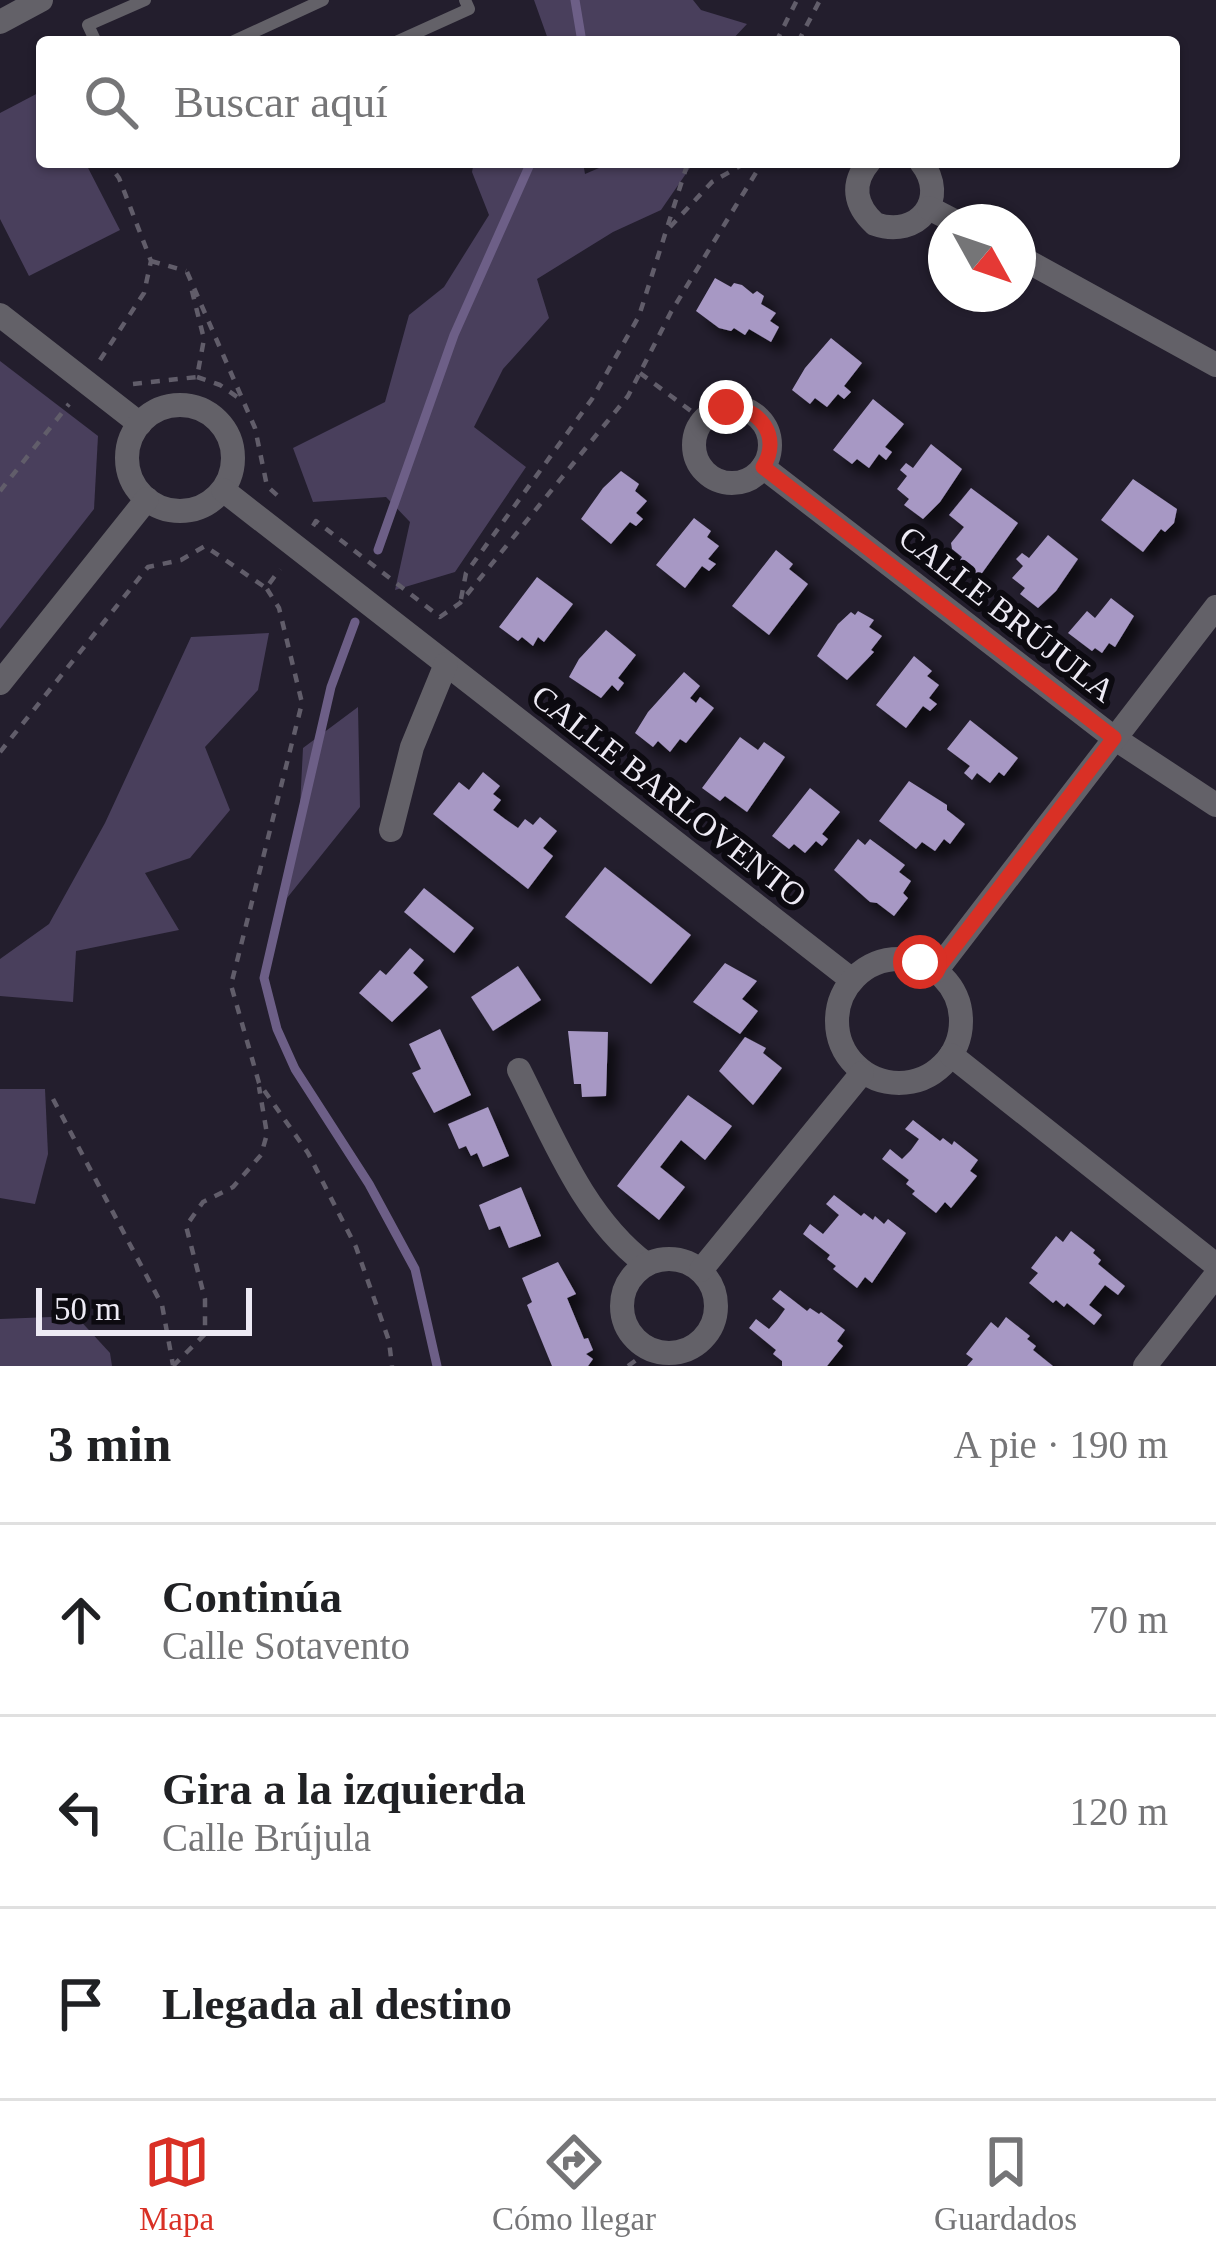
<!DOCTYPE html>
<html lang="es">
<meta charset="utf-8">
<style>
body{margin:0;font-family:Georgia,serif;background:#f6f6f6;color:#202124}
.compass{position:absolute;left:928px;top:204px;width:108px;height:108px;border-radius:50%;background:#fff;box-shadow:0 3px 9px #0004;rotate:130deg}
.scale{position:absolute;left:36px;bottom:30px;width:216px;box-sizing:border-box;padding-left:12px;border:6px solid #edeaf4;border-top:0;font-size:33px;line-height:42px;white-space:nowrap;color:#edeaf4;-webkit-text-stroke:9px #0c0a10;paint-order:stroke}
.stop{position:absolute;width:36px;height:36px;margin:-27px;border:9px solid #d93025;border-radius:50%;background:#fff}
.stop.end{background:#d93025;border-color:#fff;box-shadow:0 3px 12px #0008}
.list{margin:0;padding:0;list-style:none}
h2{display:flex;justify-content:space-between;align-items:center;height:156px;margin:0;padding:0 48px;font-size:51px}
h2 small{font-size:39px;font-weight:400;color:#757577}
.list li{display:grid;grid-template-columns:78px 1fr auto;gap:36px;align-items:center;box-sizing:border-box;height:192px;padding:0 48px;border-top:3px solid #e0e0e0}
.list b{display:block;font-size:45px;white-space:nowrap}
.list p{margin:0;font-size:39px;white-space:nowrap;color:#757577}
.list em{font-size:39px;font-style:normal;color:#757577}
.icon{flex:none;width:66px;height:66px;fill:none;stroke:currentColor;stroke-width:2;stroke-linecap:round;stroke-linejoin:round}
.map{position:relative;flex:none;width:1216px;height:1366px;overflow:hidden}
.search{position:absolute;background:#fff;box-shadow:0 3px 9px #0004;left:36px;right:36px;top:36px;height:132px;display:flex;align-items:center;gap:30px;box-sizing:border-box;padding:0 42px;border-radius:12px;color:#757577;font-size:45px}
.sheet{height:732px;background:#fff}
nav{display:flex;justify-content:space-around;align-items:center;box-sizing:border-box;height:168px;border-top:3px solid #e0e0e0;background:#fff;font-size:33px;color:#757577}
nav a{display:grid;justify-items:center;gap:6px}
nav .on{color:#d93025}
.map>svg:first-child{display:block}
</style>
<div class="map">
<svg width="1216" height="1366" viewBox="0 0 1216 1366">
<defs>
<filter id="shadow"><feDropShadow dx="10" dy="10" stdDeviation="6" flood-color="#0009"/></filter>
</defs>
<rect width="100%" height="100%" fill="#231e2d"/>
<!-- green -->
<g fill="#493f5c">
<path d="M534,0h159l8,10 46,14 -17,18h-181z"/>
<path d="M42,91v71h43l35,68 -91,46 -29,-57v-106z"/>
<path d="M474,162h109l2,12 28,-12h81l-33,48 -48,22 -76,47 12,39 -46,51 -29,58 52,40 -71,105 -60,18 15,-68 -24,-25 -73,5 -20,-54 92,-46 24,-87 35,-28 45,-72 -17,-43z"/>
<path d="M0,361l98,75 -4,73 -94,120z"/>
<path d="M269,633l-11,57 -53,57 25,63 -40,48 -45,15 34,57 -103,21 -3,51 -73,-6v-37l49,-35 56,-101 86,-186z"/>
<path d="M358,707l2,100 -73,91 12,-72 4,-78z"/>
<path d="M0,1089h45l3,65 -13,50 -35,-6z"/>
<path d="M76,1316l34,37 2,13h-112v-47z"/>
</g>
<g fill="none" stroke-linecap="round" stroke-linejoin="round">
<!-- stream -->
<g stroke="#6d5f87" stroke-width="9">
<path d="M575,0l7,42"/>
<path d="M378,550l76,-215 77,-173"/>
<path d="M355,622l-24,65 -67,291 13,51 18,40 74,115 46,85 22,97"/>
</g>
</g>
<!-- building -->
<g fill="#a798c4" filter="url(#shadow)">
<path d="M715,278l16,9 3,-4 8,2 11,9 4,-3 7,5 -3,8 15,9 -6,8 9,6 -8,15 -22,-13 -4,6 -11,-7 -3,3 -12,-3 -23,-17z"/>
<path d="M831,338l31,25 -18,23 7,6 -7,7 -6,-5 -11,13 -12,-9 -5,6 -18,-14 13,-22z"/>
<path d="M873,399l31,25 -19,23 7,5 -6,8 -7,-6 -10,14 -12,-9 -5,5 -19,-14z"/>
<path d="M931,444l31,25 -22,33 -17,17 -19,-14 5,-6 -12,-10 10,-13 -7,-6 6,-7 7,5z"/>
<path d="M621,471l18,13 -4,7 12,10 -11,12 7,6 -7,7 -6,-4 -19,22 -30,-25 22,-31z"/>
<path d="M1133,479l44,30 -3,14 -9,9 -4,-3 -18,23 -42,-32z"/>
<path d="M971,488l47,35 -41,57 -19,-16 4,-7 -10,-8 -1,-6 13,-16 -15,-12z"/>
<path d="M694,518l17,13 -4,6 12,9 -11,13 8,5 -7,7 -7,-5 -17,22 -29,-23z"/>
<path d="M1048,535l30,24 -22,32 -18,17 -18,-14 5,-6 -13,-10 11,-12 -7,-7 6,-6 7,5z"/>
<path d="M776,550l17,14 -4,5 19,15 -39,51 -37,-29z"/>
<path d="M537,577l36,27 -29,38 -6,-5 -5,9 -11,-9 -4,4 -19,-14z"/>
<path d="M1111,598l23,18 -19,31 -6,-4 -7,10 -7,-5 -3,3 -24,-18 19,-22 8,7z"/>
<path d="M858,611l16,9 -5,7 13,9 -11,14 3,2 -27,28 -30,-24 21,-32 13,-12 4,3z"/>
<path d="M606,630l30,25 -18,23 6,5 -6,8 -6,-6 -11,13 -32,-21 10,-18z"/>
<path d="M914,656l18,15 -5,5 12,9 -10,13 8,6 -7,7 -7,-5 -17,22 -30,-23z"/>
<path d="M684,672l16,14 -10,12 6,5 4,-6 14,11 -28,35 -6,-4 -10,13 -12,-11 -5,6 -18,-14 13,-21z"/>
<path d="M970,720l48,38 -14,18 -5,-4 -9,11 -13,-10 -5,7 -8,-7 6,-7 -23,-17z"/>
<path d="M740,737l18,13 6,-8 21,15 -38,55 -22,-16 -5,5 -18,-13z"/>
<path d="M483,772l17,14 -7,8 8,6 -8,10 12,9 13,9 7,-9 8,6 7,-8 17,14 -14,17 10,8 -25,33 -95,-75 26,-32 10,8z"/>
<path d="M909,781l38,24v5l18,14 -15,20 -6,-5 -9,12 -13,-9 -6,7 -37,-28z"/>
<path d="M810,788l30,24 -18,22 6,5 -6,7 -6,-5 -11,12 -11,-9 -5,5 -17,-13z"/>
<path d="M858,839l7,6 5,-6 35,26 -6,7 12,9 -8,12 5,5 -14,18 -17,-13 -7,-1 -36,-32z"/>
<path d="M605,867l86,68 -40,49 -86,-67z"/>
<path d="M424,888l50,40 -20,25 -50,-41z"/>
<path d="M410,948l14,12 -11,13 15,14 -36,35 -33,-29 21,-23 6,5z"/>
<path d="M725,963l32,18 -15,18 16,12 -18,23 -47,-32z"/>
<path d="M518,966l23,34 -48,31 -22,-34z"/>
<path d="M440,1029l31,66 -37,18 -22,-40 9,-4 -12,-25z"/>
<path d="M568,1031l40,1 -2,64 -24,1 -1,-13h-7z"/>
<path d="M745,1037l21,11 -3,5 19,15 -29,37 -34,-34z"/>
<path d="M688,1095l44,31 -27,34 -24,-20 -21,27 25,20 -26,33 -42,-34z"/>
<path d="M488,1107l21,49 -26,11 -6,-14 -6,3 -5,-10 -7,3 -11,-25z"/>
<path d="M913,1120l27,21 3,-3 9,7 2,-4 24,19 -8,11 7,5 -26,32 -6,-6 -9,11 -24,-19 3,-3 -9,-7 3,-4 -27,-21 8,-10 12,10 9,-9 8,-11 -14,-10z"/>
<path d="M521,1187l20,49 -32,12 -9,-22 -11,4 -10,-25z"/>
<path d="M834,1195l27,21 3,-3 9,7 2,-4 9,8 4,-5 18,14 -34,50 -7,-6 -8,11 -24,-19 3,-3 -9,-7 3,-4 -27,-21 7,-10 13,10 16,-19 -13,-11z"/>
<path d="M1071,1231l24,19 -2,3 8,7 -3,4 27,22 -7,9 -13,-10 -16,20 13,10 -8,10 -27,-22 -3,4 -8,-7 -3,3 -24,-20 9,-10 -7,-5 25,-32 7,6z"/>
<path d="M558,1262l18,32 -9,4 17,41 4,-1 5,12 -7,4 7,5 -5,7h-36l-25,-61 5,-3 -10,-24z"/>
<path d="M780,1290l27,21 3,-3 9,6 2,-2 24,18 -8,11 6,5 -16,20h-45v-5l-9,-7 3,-4 -27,-22 7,-9 13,10 8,-9 8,-11 -13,-10z"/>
<path d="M1006,1317l24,19 -3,3 9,7 -3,4 20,16h-86l6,-7 -7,-5 25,-32 7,6z"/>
</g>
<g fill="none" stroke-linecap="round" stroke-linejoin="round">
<!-- path -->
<g stroke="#615d6a" stroke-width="4.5" stroke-dasharray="9 9" stroke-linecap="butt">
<path d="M776,42l21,-42"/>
<path d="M798,42l22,-42"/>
<path d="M670,227l42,-45 35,-20"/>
<path d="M151,261l35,10"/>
<path d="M187,272l68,156 12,58 12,11"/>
<path d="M100,360l44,-67 7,-32 -32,-83 -12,-16"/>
<path d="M640,373l63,47"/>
<path d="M197,377l23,8 23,16"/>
<path d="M133,384l64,-7 7,-38 -13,-52"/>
<path d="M0,491l69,-87"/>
<path d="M313,526l3,-5 124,96 20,-14 168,-207 43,-84 86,-141 1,-9"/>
<path d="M267,589l12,19 23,95 -71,282 28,98 49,70 48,94 33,94 3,25"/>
<path d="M461,599l5,-26 126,-174 47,-83 49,-154"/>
<path d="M0,752l148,-185 33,-7 24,-14 61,42 14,-19"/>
<path d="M53,1099l109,206 11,60"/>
<path d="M173,1366l32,-32v-35l-19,-73 17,-24 30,-15 28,-32 6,-21 -8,-47"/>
<path d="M628,1366l22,-16"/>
</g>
<!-- lane -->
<g stroke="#636168" stroke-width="12">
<path d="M96,42l-8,-17 57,-25"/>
<path d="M232,42l91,-42"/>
<path d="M396,42l73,-33 -4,-9"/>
</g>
<!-- street -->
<g stroke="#636168" stroke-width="24">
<path d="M0,22l41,-22"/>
<path d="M869,162c-18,21 -15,43 6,62 43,15 75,-25 46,-62"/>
<path d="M929,208l27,14"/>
<path d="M1018,256l198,109"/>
<path d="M0,315l140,109"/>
<circle cx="180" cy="458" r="53"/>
<circle cx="732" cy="445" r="38"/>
<path d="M763,467l351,271 102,67"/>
<path d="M223,490l629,490"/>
<path d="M0,683l147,-184"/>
<path d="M391,830l21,-83 34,-83"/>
<circle cx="899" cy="1021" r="62"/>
<path d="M936,971l280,-364"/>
<path d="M951,1055l265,210"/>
<path d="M519,1070c34,67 65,148 127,194"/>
<circle cx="669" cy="1306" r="47"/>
<path d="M701,1270l161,-197"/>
<path d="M1145,1366l71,-91"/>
</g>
</g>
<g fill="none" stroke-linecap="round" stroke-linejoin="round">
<!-- route -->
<path stroke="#d93025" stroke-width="15" d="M726,407c34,-1 56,30 37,60l351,271 -178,233 -16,-9"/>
</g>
<g text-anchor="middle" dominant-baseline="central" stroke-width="12" stroke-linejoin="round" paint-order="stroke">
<!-- street labels -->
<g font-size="33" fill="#edeaf4" stroke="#0c0a10">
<text transform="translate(1007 614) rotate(38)">CALLE BRÚJULA</text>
<text transform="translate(669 796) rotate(38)">CALLE BARLOVENTO</text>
</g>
</g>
</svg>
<svg class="compass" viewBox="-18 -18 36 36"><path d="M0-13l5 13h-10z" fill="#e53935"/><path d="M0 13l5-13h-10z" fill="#757577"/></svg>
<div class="scale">50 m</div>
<div class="stop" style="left:920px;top:962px"></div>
<div class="stop end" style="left:726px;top:407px"></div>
<div class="search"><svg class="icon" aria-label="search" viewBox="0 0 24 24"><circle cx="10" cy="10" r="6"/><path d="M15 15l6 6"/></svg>Buscar aquí</div>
</div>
<section class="sheet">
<h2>3 min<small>A pie · 190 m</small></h2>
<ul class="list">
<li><svg class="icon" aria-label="ahead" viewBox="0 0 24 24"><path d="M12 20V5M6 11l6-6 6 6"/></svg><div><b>Continúa</b><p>Calle Sotavento</p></div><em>70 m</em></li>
<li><svg class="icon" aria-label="left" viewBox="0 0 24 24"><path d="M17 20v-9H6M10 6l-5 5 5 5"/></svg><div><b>Gira a la izquierda</b><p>Calle Brújula</p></div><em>120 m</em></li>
<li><svg class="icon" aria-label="arrive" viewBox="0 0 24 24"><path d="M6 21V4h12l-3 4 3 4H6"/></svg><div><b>Llegada al destino</b></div></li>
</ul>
</section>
<nav>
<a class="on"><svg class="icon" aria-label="map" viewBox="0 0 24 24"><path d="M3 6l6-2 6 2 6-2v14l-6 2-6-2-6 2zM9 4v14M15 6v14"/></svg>Mapa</a>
<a><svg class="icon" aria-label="directions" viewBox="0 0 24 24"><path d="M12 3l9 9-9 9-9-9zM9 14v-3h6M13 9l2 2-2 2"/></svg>Cómo llegar</a>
<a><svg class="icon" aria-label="saved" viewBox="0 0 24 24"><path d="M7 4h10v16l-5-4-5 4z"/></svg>Guardados</a>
</nav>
